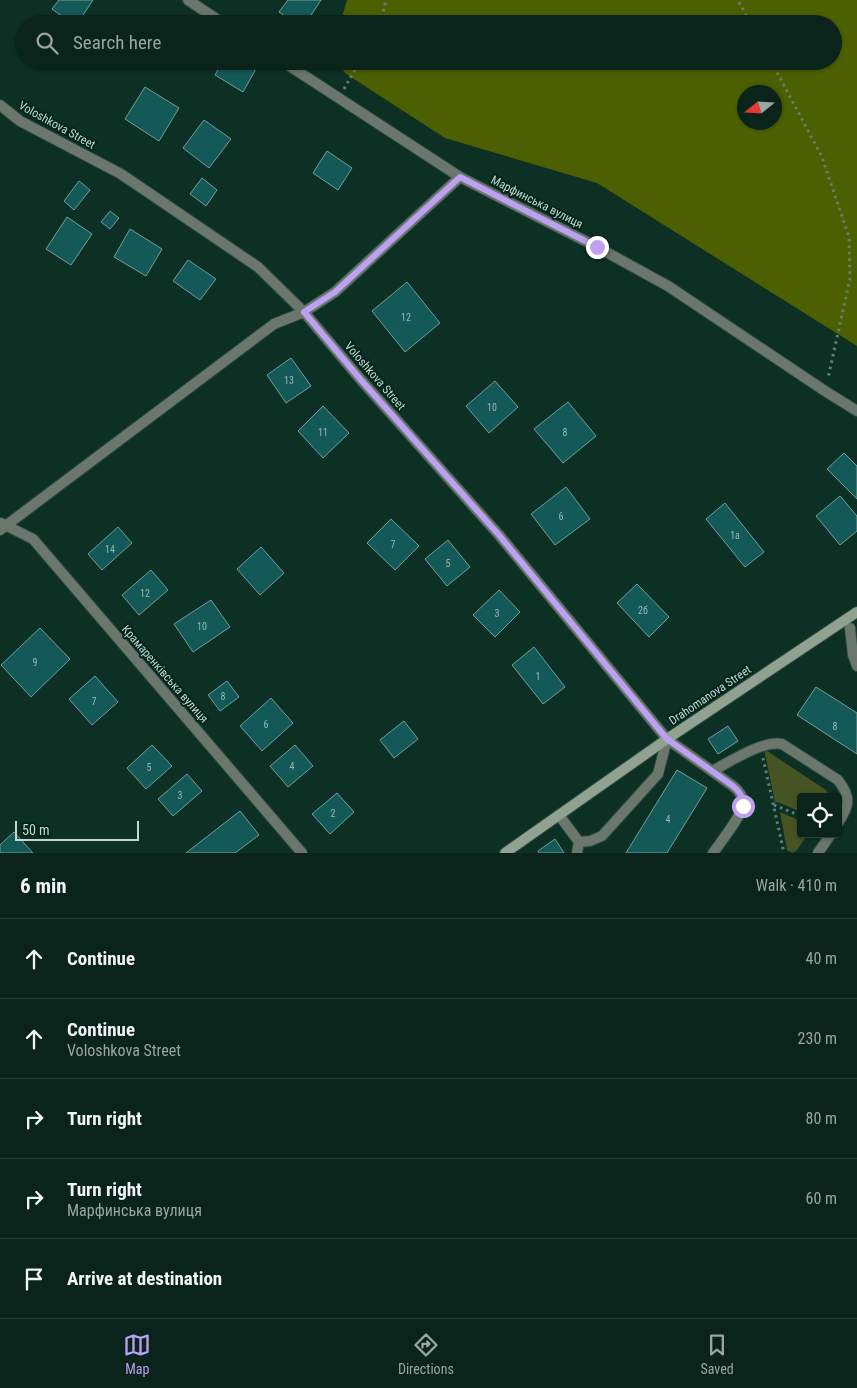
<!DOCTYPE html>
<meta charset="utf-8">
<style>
body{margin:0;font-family:"Roboto Condensed",sans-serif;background:#132c25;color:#f1f3f6}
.controls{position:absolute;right:15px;bottom:15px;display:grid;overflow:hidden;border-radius:5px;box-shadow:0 1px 4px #0004}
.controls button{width:45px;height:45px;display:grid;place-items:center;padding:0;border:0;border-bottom:1px solid #2a413b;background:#0a241c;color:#f1f3f6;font:25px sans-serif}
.compass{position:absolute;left:737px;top:85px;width:45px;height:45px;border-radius:50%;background:#0a241c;box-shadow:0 1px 4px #0004;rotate:252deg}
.scale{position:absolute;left:15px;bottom:12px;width:124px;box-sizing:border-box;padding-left:5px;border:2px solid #c4d7cf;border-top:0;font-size:14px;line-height:18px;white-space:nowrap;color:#c4d7cf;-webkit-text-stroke:4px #02261b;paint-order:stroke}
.stop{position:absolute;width:15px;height:15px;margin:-11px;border:4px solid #bca0f2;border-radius:50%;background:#fff}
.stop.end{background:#bca0f2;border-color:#fff;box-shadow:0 1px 5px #0008}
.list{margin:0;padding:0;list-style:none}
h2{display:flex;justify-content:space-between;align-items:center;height:65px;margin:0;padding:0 20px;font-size:21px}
h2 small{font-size:16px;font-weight:400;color:#99a4a3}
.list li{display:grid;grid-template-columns:32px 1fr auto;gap:15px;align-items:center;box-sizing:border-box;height:80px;padding:0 20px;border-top:1px solid #2a413b}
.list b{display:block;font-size:19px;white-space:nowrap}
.list p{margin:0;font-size:16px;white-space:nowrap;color:#99a4a3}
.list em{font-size:16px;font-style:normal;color:#99a4a3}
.icon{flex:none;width:28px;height:28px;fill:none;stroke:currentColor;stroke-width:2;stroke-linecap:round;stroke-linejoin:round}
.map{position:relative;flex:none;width:857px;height:853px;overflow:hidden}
.search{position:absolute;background:#0a241c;box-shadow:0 1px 4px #0004;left:15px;right:15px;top:15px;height:55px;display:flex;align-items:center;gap:12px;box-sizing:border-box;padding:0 18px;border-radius:28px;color:#99a4a3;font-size:19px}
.sheet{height:465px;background:#0a241c}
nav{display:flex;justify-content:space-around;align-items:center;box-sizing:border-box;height:70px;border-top:1px solid #2a413b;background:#0a241c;font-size:14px;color:#99a4a3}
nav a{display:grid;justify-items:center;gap:2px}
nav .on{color:#bca0f2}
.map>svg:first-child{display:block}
</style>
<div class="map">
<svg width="857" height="853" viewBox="0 0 857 853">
<rect width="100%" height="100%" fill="#0d3025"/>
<!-- green -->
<g fill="#465323">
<path d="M764,749l62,41 4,7h-29v15l-21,-9 -5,-1z"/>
<path d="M780,812l21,9v13h7l-11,16 -4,3 -6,-3z"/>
</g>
<!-- forest -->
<path fill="#4c6001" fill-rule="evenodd" d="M347,0h510v346l-260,-163 -152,-45 -88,-57 -12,-8 -8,-12h496v-37h-493zM744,92h30v30h-30z"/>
<!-- building -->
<g fill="#125957" stroke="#749d9b">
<path d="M59,0h34l-16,24h-4l-21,-15z"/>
<path d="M288,0h33l-16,24h-9l-17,-12z"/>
<path d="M223,61h24l10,6 -14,25 -28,-17z"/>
<path d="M145,87l34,21 -20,33 -34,-22z"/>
<path d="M204,120l27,19 -22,29 -26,-20z"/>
<path d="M327,151l25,17 -14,22 -25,-17z"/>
<path d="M202,178l15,12 -11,16 -16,-12z"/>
<path d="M79,181l11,9 -16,20 -10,-9z"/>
<path d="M110,211l9,7 -9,11 -9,-7z"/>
<path d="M67,217l25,17 -21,31 -25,-16z"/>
<path d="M130,229l32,20 -16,27 -32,-19z"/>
<path d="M188,260l28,19 -16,21 -27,-19z"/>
<path d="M407,282l33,41 -35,29 -33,-41z"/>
<path d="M291,358l20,28 -25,17 -19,-28z"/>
<path d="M495,381l23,26 -29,26 -23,-27z"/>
<path d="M568,402l28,34 -33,27 -29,-34z"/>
<path d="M323,406l26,27 -26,25 -25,-27z"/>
<path d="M844,453l13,13v33l-30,-30z"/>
<path d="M566,487l24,32 -35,26 -24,-31z"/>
<path d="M840,496l17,20v15l-17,14 -24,-29z"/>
<path d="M725,503l39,49 -19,15 -39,-48z"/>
<path d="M391,519l28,27 -24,24 -28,-27z"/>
<path d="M118,527l14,16 -30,27 -14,-16z"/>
<path d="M448,540l22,27 -23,19 -22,-27z"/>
<path d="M261,547l23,26 -24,22 -23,-26z"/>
<path d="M151,570l17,20 -29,25 -17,-20z"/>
<path d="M637,584l32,33 -20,20 -32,-34z"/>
<path d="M499,590l21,22 -25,25 -22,-22z"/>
<path d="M211,600l19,27 -37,25 -19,-28z"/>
<path d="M40,628l30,31 -39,38 -30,-32z"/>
<path d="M534,647l31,40 -22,17 -31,-39z"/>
<path d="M95,676l23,26 -26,23 -23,-26z"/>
<path d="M227,681l12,16 -19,14 -12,-16z"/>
<path d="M816,687l41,26v41l-60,-39z"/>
<path d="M271,698l22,25 -31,28 -22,-25z"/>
<path d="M404,721l14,18 -24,19 -14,-18z"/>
<path d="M728,726l10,15 -20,13 -10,-15z"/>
<path d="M152,745l20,21 -26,23 -19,-21z"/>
<path d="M295,745l18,21 -25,21 -18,-21z"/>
<path d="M677,770l30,18 -40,65h-41z"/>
<path d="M187,774l15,17 -29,25 -15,-17z"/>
<path d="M337,793l17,19 -24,22 -18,-20z"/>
<path d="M240,811l19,24 -24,18h-49z"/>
<path d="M14,832l19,21h-33v-8z"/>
<path d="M555,839l9,14h-25l-1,-2z"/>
</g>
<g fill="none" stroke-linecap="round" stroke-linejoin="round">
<!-- lane casing -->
<g stroke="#2a4b40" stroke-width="12">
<g id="lane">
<path d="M712,771c18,-9 50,-31 70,-27l56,36c13,17 12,25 0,43"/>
<path d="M559,815l20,27 -2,11"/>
<path d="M579,842l11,-1 12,-5 56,-62 9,-35 66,47c5,4 10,10 10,17 1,10 -23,40 -30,50"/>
<path d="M818,853l13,-19"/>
</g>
</g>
<!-- street casing -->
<g stroke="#2a4b40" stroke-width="12">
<g id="street">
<path d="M188,0l36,24"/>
<path d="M282,61l178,116 137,70 71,39 157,105 32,20"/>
<path d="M0,105l20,16 101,53 137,93 46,45 57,68 138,155 168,204"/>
<path d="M1,523l32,16 269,314"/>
<path d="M0,530l274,-206 30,-12 31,-20 125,-115"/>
<path d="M850,628l3,27 4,11"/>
</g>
</g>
<!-- secondary casing -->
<g stroke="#2a4b40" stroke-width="12">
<path id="secondary" d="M505,853l162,-114 190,-127"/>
</g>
<!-- path -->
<g stroke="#637e74" stroke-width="3" stroke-dasharray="2.5 4" stroke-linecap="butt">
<path d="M739,2l12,22"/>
<path d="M380,24l6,-24"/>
<path d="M771,61l51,96 27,80 1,42 -22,99"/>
<path d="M344,89l16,-28"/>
<path d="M763,758l21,95"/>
<path d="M774,805l27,11"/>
</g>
<!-- lane -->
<use href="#lane" stroke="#6b766c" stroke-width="10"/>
<!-- street -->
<use href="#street" stroke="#6b766c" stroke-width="10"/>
<!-- secondary -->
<use href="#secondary" stroke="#91a291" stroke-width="10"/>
</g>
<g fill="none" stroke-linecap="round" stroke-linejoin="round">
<!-- route -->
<path stroke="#bca0f2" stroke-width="6" d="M597,247l-137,-70 -125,115 -31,20 57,68 138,155 168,204 66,47c6,5 11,12 10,20"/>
</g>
<g text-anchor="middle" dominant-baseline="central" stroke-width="4" stroke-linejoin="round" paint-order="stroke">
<!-- number labels -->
<g font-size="10" fill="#98b8b1">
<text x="406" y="317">12</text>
<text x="289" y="380">13</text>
<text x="492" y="407">10</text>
<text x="323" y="432">11</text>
<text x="565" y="432">8</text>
<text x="561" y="516">6</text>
<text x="735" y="535">1а</text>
<text x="393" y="544">7</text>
<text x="110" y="549">14</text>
<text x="448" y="563">5</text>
<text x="145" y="593">12</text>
<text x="643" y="610">2б</text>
<text x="497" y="613">3</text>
<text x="202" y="626">10</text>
<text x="35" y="662">9</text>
<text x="538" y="676">1</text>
<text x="223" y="696">8</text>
<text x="94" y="701">7</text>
<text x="266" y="724">6</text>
<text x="835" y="726">8</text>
<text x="292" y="766">4</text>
<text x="149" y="767">5</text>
<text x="180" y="795">3</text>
<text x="333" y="813">2</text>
<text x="668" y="819">4</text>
</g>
<!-- street labels -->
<g font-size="12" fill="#c4d7cf" stroke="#02261b">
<text transform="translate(57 125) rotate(29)">Voloshkova Street</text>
<text transform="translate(537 202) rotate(27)">Марфинська вулиця</text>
<text transform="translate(375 376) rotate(49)">Voloshkova Street</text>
<text transform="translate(165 674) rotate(49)">Крамаренківська вулиця</text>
<text transform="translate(710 695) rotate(-34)">Drahomanova Street</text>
</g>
</g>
</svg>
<div class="controls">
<button><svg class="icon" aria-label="locate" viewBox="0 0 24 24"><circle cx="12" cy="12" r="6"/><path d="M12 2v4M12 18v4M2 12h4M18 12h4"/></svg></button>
</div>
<svg class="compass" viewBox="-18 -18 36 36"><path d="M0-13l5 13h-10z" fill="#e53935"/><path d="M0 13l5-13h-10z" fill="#99a4a3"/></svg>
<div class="scale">50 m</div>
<div class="stop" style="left:743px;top:806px"></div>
<div class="stop end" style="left:597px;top:247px"></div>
<div class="search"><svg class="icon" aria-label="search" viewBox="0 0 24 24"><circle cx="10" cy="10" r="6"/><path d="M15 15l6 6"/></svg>Search here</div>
</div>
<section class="sheet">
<h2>6 min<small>Walk · 410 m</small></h2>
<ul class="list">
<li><svg class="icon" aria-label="ahead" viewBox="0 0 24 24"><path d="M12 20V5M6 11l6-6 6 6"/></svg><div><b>Continue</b></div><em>40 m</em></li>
<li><svg class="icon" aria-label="ahead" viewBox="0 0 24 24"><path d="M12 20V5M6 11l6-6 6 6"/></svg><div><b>Continue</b><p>Voloshkova Street</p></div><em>230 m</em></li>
<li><svg class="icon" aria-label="right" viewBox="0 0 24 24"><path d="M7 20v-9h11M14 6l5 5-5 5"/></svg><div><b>Turn right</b></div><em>80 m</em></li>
<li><svg class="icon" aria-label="right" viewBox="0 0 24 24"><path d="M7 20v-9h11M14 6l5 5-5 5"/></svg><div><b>Turn right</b><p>Марфинська вулиця</p></div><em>60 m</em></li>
<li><svg class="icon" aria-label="arrive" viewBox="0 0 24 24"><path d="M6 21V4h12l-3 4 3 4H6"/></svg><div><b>Arrive at destination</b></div></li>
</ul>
</section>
<nav>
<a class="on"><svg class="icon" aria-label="map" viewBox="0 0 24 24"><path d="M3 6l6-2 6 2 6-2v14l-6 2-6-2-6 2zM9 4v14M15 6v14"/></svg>Map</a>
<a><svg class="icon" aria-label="directions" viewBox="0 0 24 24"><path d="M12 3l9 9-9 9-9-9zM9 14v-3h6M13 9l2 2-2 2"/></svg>Directions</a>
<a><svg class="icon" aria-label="saved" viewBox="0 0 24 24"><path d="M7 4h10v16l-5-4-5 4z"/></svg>Saved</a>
</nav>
